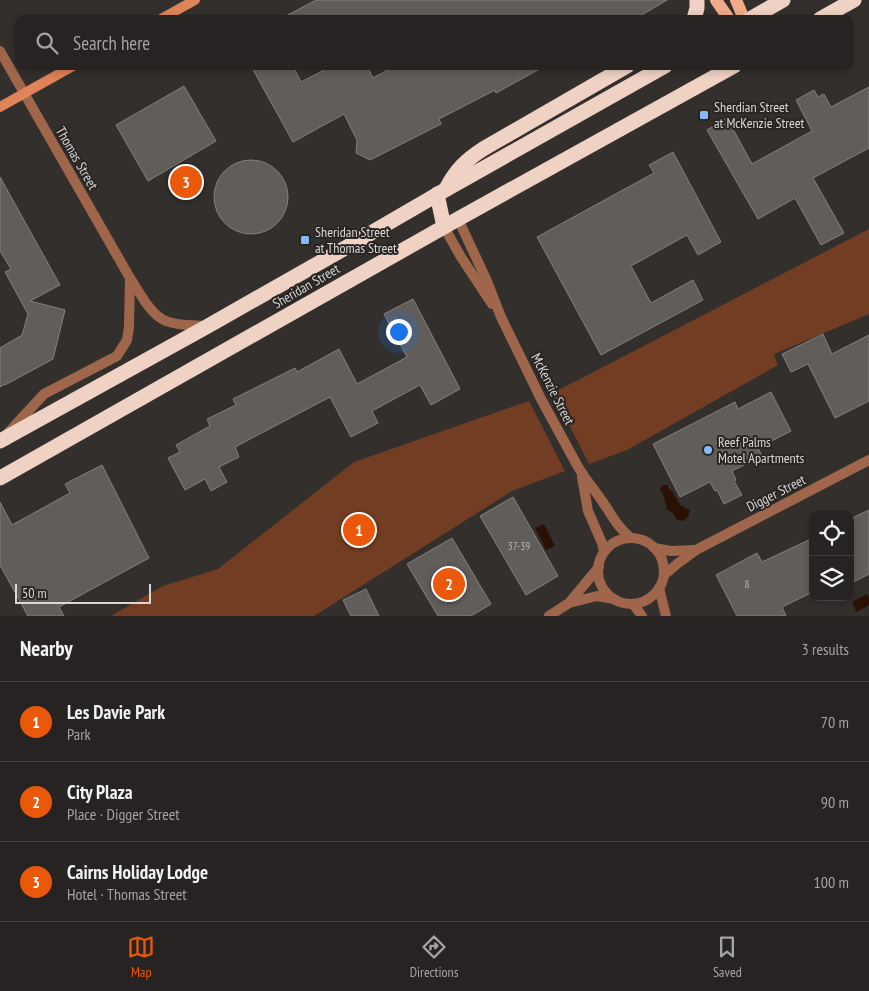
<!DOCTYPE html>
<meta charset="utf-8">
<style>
body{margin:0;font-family:"PT Sans Narrow",sans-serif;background:#322f2f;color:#f1f3f6}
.controls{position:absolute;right:15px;bottom:15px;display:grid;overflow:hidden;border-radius:10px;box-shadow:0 2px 8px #0003}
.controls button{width:45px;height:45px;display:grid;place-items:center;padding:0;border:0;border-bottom:1px solid #424040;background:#262322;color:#f1f3f6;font:25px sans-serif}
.scale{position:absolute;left:15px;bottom:12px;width:136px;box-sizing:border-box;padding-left:5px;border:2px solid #d9d7d6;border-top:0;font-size:14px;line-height:18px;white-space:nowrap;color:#d9d7d6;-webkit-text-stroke:4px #282523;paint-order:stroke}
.you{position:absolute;left:398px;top:331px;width:18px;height:18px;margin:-12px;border:4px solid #fff;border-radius:50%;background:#1a73e8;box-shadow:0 0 0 8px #1a73e833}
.badge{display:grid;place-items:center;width:32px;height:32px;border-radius:50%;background:#ea580c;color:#fff;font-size:16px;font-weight:700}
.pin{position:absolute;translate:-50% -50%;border:2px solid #fff;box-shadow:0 1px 5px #0006}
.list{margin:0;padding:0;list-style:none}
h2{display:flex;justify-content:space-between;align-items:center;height:65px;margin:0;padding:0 20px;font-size:21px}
h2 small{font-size:16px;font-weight:400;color:#a4a4a5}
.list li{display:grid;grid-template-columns:32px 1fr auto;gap:15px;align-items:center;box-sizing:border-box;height:80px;padding:0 20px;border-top:1px solid #424040}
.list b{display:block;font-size:19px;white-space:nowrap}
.list p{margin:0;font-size:16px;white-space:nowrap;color:#a4a4a5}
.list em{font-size:16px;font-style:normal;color:#a4a4a5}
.icon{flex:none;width:28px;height:28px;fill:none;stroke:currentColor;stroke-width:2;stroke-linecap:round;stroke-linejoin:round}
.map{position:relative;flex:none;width:869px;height:616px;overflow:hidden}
.search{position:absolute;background:#262322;box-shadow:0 2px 8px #0003;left:15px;right:15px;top:15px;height:55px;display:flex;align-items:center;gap:12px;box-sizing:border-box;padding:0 18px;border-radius:10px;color:#a4a4a5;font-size:19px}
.sheet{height:305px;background:#262322}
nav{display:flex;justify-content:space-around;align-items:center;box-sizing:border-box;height:70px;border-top:1px solid #424040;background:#262322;font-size:14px;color:#a4a4a5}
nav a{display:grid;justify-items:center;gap:2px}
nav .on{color:#ea580c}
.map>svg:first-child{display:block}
</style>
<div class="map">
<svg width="869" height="616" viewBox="0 0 869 616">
<rect width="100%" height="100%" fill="#322f2d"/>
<!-- green -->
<g fill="#733d23">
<path d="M869,229v85l-95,40 4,11 -151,85 -38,14 -36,-71z"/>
<path d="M529,401l36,70 -53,20 -198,125h-203l52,-30 55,-17 136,-107z"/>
</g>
<!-- water -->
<g fill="#2b1004">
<path d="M664,485h4v3l4,3 8,14 10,5 -2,7 -5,4 -7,-2 -4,-7 -5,-2 -4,-16 -3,-4v-2z"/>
<path d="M544,524l11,22 -9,4 -11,-22z"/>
<path d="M867,594l2,4v7l-13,7 -4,-10z"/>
</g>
<!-- building -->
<g fill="#615d5b" stroke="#84807e">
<path d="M316,0h351l-32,19h-355z"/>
<path d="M251,66h42l8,16 31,-16h35l6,12 22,-12h150l-49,27 -1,-3 -56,29 2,5 -71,36 -14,-7 1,-13 -13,-26 -51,28z"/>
<path d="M184,86l32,55 -68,40 -32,-56z"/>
<path d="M869,87v61l-56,30 31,55 -23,12 -26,-47 -37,21 -51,-89 20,-12 25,46 60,-33 -16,-31 18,-10 4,7 6,-3 7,13z"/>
<path d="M673,152l48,90 -23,13 -11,-20 -56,31 20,37 42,-23 10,20 -102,55 -64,-118 117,-64 -5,-8z"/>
<circle cx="251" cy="197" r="37"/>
<path d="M0,177l60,108 -30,16 35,9 -12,49 -48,26v-1l-5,3v-39l22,-13 6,-21 -23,-42 6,-3 -11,-18z"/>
<path d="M413,299l47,90 -29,16 -11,-20 -48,26 6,12 -27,14 -21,-40 -95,50 4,10 -20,10 8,15 -16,9 -6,-12 -20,11 -17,-32 12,-6 -4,-7 34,-19 -3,-7 29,-14 -3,-6 62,-31 2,4 42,-23 18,35 50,-27 -23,-43z"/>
<path d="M823,334l9,20 37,-19v66l-34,17 -27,-54 -17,8 -9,-18z"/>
<path d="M771,392l20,39 -33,17 4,8 -30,15 4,9 -2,1 8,14 -18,9 -7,-14 -2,1 -5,-9 -30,15 -27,-53 82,-42 3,7z"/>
<path d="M102,465l47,93 -90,49 5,9h-36l-28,-51v-63l12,23 58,-32 -5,-9z"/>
<path d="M513,497l45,79 -32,19 -46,-79z"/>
<path d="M869,510v64l-19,10v-65z"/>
<path d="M452,538l39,66 -20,12h-33l-31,-52z"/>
<path d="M813,538v54l-31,15 4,9h-49l-21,-41 41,-22 5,9z"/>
<path d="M366,589l13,27h-28l-8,-16z"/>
</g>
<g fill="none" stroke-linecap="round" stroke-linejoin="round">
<!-- street -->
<g stroke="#a0664c" stroke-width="10">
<path d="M0,51l130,227c9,13 20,37 36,43 12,5 27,4 40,5"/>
<path d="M458,219l29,62 14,36 40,82 36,66c7,13 17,24 25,36 10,14 15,26 29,37"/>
<path d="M444,227l17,30 31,47"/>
<path d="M8,433l36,-39 73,-38 10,-16 2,-13 1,-49"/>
<path d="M582,477l6,34 14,32 2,9"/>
<circle cx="631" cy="571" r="33"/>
<path d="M654,548l17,3 24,-1"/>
<path d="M664,575l13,-11 19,-14 173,-90"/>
<path d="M659,588l7,28"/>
<path d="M569,603l28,-7 17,3"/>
<path d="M633,604l9,12"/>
<path d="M549,616l20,-13 30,-36"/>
</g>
<!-- secondary -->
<g stroke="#df8359" stroke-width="10">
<path d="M161,19l34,-19"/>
<path d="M0,107l73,-41"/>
</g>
<!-- primary -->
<g stroke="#f1aa8a" stroke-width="12">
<path d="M716,0l13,19"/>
<path d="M736,0l8,19"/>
</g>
<!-- highway -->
<g stroke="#f0d2c5" stroke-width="15">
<path d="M694,19l3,-11v-8"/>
<path d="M750,19l33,-19"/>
<path d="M820,19l34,-19"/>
<path d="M446,189c10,-19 20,-29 37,-40l144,-83"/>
<path d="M437,194l7,33"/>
<path d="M0,441l208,-115 132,-75 105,-61 220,-124"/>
<path d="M0,478l458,-259 276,-153"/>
</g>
</g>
<!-- markers -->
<g fill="#88bafc" stroke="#282523" stroke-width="2">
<rect x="699" y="110" width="10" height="10" rx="2.5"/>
<rect x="300" y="235" width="10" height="10" rx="2.5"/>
<circle cx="708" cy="450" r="5"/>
</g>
<g text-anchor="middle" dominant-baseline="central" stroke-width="4" stroke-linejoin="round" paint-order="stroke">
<!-- number labels -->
<g font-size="11" fill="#bbb8b7">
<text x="519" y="546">37-39</text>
<text x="747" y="584">8</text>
</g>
<!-- poi labels -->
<g font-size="14" fill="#d9d7d6" stroke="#282523" text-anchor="start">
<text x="714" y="107">Sherdian Street<tspan x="714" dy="16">at McKenzie Street</tspan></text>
<text x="315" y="232">Sheridan Street<tspan x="315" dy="16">at Thomas Street</tspan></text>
<text x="718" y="442">Reef Palms<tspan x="718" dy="16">Motel Apartments</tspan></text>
</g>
<!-- street labels -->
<g font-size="14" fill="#d9d7d6" stroke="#282523">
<text transform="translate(77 158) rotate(60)">Thomas Street</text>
<text transform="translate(306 286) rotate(-30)">Sheridan Street</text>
<text transform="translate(553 389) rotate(63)">McKenzie Street</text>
<text transform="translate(776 493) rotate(-27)">Digger Street</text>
</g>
</g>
</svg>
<div class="controls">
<button><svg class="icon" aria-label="locate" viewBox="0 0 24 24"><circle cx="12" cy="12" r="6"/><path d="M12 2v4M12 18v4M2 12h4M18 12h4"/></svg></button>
<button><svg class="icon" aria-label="layers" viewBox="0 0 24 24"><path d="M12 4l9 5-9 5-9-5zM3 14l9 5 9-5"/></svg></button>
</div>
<div class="scale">50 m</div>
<div class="you"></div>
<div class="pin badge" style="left:359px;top:530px">1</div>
<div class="pin badge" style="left:449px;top:584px">2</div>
<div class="pin badge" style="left:186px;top:182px">3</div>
<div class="search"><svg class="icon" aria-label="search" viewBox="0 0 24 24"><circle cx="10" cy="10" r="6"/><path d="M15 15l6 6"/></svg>Search here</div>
</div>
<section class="sheet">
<h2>Nearby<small>3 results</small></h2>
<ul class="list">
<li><span class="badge">1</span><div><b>Les Davie Park</b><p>Park</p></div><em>70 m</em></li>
<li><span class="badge">2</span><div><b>City Plaza</b><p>Place · Digger Street</p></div><em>90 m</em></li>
<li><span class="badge">3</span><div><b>Cairns Holiday Lodge</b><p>Hotel · Thomas Street</p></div><em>100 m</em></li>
</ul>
</section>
<nav>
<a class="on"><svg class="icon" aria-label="map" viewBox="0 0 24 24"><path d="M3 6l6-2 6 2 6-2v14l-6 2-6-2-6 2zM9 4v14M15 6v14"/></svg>Map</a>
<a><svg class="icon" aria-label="directions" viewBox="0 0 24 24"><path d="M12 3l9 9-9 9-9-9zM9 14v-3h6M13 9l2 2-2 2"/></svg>Directions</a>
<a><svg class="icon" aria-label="saved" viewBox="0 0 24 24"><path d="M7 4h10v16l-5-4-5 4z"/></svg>Saved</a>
</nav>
